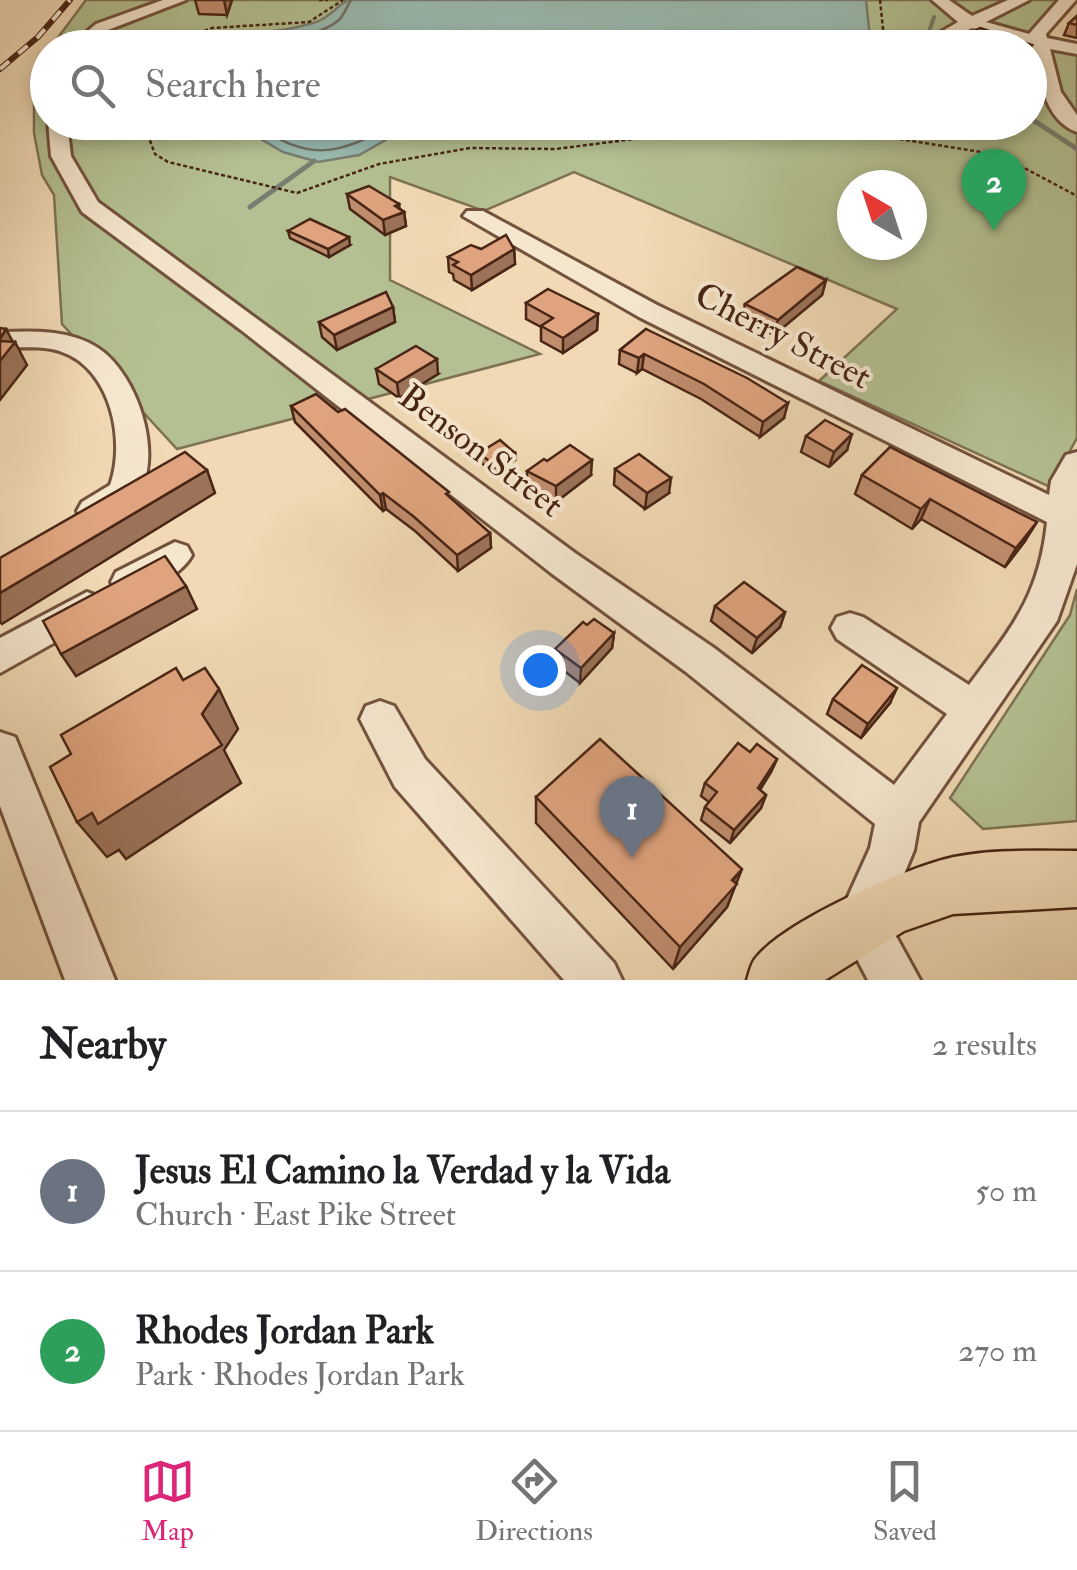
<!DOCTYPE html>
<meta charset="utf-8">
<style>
body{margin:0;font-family:"IM FELL Double Pica",serif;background:#f6f6f6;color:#202124}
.compass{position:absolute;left:837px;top:170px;width:90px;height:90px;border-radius:50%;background:#fff;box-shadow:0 5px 15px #0003;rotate:321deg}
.you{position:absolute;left:540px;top:670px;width:35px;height:35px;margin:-25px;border:8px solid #fff;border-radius:50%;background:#1a73e8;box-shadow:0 0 0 15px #1a73e833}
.badge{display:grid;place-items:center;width:65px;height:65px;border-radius:50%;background:#db2777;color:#fff;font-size:32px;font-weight:700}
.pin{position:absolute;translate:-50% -82px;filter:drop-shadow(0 2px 5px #0008)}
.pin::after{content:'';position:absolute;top:52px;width:35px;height:30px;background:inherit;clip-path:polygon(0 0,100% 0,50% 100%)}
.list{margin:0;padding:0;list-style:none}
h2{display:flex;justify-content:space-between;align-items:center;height:130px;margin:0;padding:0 40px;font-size:42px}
h2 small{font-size:32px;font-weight:400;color:#757577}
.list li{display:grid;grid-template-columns:65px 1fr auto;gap:30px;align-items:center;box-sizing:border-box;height:160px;padding:0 40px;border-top:2px solid #e0e0e0}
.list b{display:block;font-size:38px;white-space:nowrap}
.list p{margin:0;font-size:32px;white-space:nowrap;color:#757577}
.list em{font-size:32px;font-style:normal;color:#757577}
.icon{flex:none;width:55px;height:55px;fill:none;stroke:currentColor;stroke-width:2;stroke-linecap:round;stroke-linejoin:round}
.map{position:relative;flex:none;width:1077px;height:980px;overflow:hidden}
.search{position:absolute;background:#fff;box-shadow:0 5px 15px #0003;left:30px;right:30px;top:30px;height:110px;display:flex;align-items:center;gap:25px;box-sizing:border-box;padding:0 35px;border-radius:55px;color:#757577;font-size:38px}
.sheet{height:450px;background:#fff}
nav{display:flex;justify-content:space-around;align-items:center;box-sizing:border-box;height:140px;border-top:2px solid #e0e0e0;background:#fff;font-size:28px;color:#757577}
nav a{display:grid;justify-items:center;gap:5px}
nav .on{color:#db2777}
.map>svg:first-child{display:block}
</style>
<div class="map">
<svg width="1077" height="980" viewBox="0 0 1077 980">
<rect width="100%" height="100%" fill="#f0d9b4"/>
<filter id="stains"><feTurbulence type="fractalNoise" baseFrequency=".002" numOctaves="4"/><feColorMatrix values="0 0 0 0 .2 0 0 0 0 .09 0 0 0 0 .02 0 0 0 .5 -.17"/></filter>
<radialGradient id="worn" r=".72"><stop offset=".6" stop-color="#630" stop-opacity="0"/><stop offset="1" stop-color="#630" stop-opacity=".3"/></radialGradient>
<!-- green -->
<g fill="#b4c091" stroke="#7e7253" stroke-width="2.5" fill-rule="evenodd">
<path d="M86,0h989l-29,28v8l31,7v395l-27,49 -231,-106 78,-72 -323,-137 -90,39 -94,-34v103l150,74 -363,95 -115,-125 -8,-129 -12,-20 -8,-42v-61l13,-19 1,69h982v-74l-979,-1zM852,185h60v60h-60z"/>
<path d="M1077,589v232l-94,8 -33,-31 120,-183z"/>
</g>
<!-- water -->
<g fill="#9abaaf" stroke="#7a7e71" stroke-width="2.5">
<path d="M348,0h518l5,47h-771c24,-20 62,-11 91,-10 36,0 91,-4 125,-15 13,-4 20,-15 32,-22z"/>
<path d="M214,123h234l-17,6h-26l-46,26 -41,7 -35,-10 -46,-27z"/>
</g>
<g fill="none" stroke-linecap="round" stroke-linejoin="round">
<!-- shore -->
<g stroke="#727062" stroke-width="2.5">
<path d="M121,48c54,-5 177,6 218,-28 5,-5 8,-14 12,-20"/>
<path d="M250,122c60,40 87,35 146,0"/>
<path d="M275,122c35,16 65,22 98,0"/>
</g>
<!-- stream-far1 -->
<path stroke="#7a7e71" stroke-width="4" d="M934,17l-5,15 11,16"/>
<!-- stream -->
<g stroke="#7a7e71" stroke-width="5">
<path d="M1030,118l47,31"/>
<path d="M250,207l64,-46"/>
</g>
<!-- minor casing -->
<g stroke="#73523d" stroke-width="6">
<g id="minor">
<path d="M163,0h23l-78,30 -21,18h-19l28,-24z"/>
<path d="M932,0h17l23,16 36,-16h21l-43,22 43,12 30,-34h17l-30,34 1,4 30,6v10l-27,-5 11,43 16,23v17c-34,-12 -38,-57 -45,-87l-60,-17 -15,7 14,4v8l-27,-5 -5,-9 19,-11z"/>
<path d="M48,121l19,1 4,34 27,46 477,351 139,95 180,137 53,-71 -110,-75 -6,-11 6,-11 13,-4 13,4 106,68c43,-58 70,-88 78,-163l-408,-205 -176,-101 4,-5h16l174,94 392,190 2,-14 15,-26 11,-3v112l-20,57 -138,201 -5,28 -28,68 34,62h-52l-31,-59 33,-73 5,-24 -189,-152 -135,-99 -310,-243 -159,-118 -31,-56z"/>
<path d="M0,332c32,-1 69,-3 98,16 40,26 69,112 36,153 -9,11 -26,18 -40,22l-12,-3 -5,-9 5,-9 28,-17c16,-44 1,-116 -48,-133 -19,-7 -42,-4 -62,-4z"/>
<path d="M175,542l12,4 5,9c-11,21 -53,44 -76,37l-5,-10 5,-10z"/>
<path d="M87,592l13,5 5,10 -5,10 -100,56v-35z"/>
<path d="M380,701l14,5 31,53 189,204 8,17h-58l-169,-193 -35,-68 6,-13z"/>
<path d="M0,732l15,5 100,243h-50l-65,-174z"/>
</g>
</g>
<!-- major casing -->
<g stroke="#492515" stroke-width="5">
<path id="major" d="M1077,851v56l-124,7 -49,17 -79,49h-78c2,-6 4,-16 8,-21 29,-38 152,-92 199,-102 40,-8 82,-6 123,-6z"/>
</g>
<!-- path -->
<g stroke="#492515" stroke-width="2.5" stroke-dasharray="4 2.5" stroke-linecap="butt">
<path d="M319,0h9"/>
<path d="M880,0l5,48"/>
<path d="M195,48l9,-17 8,-3 97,-6 34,-22"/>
<path d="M143,122l12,32 13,8 129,31 82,-29 91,-16 86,1 202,-26h36l97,15 1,-16"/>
<path d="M893,138l107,17 77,41"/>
</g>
<!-- minor -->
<use href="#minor" fill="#f5e6ce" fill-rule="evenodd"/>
<!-- major -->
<use href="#major" fill="#f0d9b4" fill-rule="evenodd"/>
<!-- rail casing -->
<g stroke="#492515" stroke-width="6">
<path id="rail" d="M0,69l38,-32 32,-37"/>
</g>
<!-- rail -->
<use href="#rail" stroke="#f5e6ce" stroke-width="4" stroke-dasharray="12" stroke-linecap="butt"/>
</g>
<!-- wall -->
<g fill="#c08d6d" stroke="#492515" stroke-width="2.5">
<path d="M195,0h37l-5,15 -28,-1z"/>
<path d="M1077,16v22l-13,-3 5,-12z"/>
<path d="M976,30l54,18h-56v-12z"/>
<path d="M347,194l52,10v4l5,4 2,14 -21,9 -35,-26z"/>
<path d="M288,231l62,14 -21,12 -39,-19z"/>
<path d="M481,249h33l1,15 -43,26 -18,-10 -1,-6 -4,-2 -1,-15z"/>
<path d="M826,280l-4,15 -48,40 -32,-16 3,-15z"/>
<path d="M526,303l72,11 -1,16 -34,23 -22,-12v-14l-15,-8z"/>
<path d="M393,307l2,15 -58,28 -15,-13 -3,-15z"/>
<path d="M646,329l138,89 -24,19 -59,-38 -59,-30 -5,4 -18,-9 1,-14z"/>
<path d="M376,369l62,5 -39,24 -20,-14z"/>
<path d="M291,406l47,6 112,86 40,35 1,15 -33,23 -43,-40 -29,-22 -3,2 -88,-89z"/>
<path d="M806,436l41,14 -18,17 -28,-15z"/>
<path d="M890,447l135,94 -20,26 -84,-48 -9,10 -57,-35 7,-19z"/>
<path d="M479,453h36v7l-21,13 -15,-12z"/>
<path d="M547,461l44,14 -35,27 -29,-16v-15z"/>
<path d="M615,469l54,24 -24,16 -31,-24z"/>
<path d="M715,606l70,6 -5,15 -28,26 -41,-32z"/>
<path d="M587,625l27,8 -2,15 -32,35 -25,-19v-15z"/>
<path d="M833,699l57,4 -29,35 -34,-24z"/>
<path d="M750,752l27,7 -6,13 -11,18 6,5 -5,13 -31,35 -29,-23 4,-13 4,-5 -8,-6 4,-13z"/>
<path d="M536,797l200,86 -9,24 -54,62 -137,-146z"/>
</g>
<!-- shaded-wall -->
<g fill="#9c7359" stroke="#492515" stroke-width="2.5">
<path d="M224,0h8l-5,15z"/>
<path d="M399,204l1,10 4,-2 2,14 -21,9 -2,-15 12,-14z"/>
<path d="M349,237l1,8 -21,12 -1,-8z"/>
<path d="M514,249l1,15 -43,26 -1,-15z"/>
<path d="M826,280l-4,15 -48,40 4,-15z"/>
<path d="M393,307l2,15 -58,28 -3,-15z"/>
<path d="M598,314l-1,16 -34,23v-15z"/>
<path d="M6,329l8,15 1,-2 12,23 -27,35v-61z"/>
<path d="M644,354l-2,15 -5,4 2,-15z"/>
<path d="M437,359l1,15 -39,24 -2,-15z"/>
<path d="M788,403l-4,15 -24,19 3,-15z"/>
<path d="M852,434l-5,16 -18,17 5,-15z"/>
<path d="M515,453v7l-21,13v-8z"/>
<path d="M592,460l-1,15 -35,27v-16z"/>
<path d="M207,470l8,23 -213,131 -2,-2v-29z"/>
<path d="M671,478l-2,15 -24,16 2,-16z"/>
<path d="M383,493l3,16 -3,2 -3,-16z"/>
<path d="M930,499l-9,20 -9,10 9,-20z"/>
<path d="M1037,522l-12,19 -20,26 11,-19z"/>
<path d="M490,533l1,15 -33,23 -1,-16z"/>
<path d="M186,586l11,23 -121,67 -15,-22z"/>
<path d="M785,612l-5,15 -28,26 5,-15z"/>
<path d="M614,633l-2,15 -32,35 1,-15z"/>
<path d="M897,688l-7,15 -29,35 7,-14z"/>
<path d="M219,689l19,40 -14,21 17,33 -115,76 -7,-9 -12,7 -30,-35 125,-108z"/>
<path d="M777,759l-6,13 -19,30 6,-14z"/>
<path d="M766,795l-5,13 -31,35 4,-13z"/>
<path d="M742,869l-15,38 -54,62 7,-22z"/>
</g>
<!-- building -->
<g fill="#dfa47f" stroke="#492515" stroke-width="2.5">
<path d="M1077,16v9l-8,-2z"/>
<path d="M980,28l52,17 -4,3h-34l-18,-5v-13z"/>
<path d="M369,186l30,18 -4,2 9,6 -21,8 -36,-26z"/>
<path d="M310,219l39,18 -21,12 -40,-18z"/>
<path d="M506,235l8,14 -43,26 -18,-10 5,-3 -10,-5 23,-12 10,4z"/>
<path d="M797,267l29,13 -48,40 -33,-16z"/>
<path d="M548,289l50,25 -35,24 -22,-12 12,-8 -27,-15z"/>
<path d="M386,292l7,15 -59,28 -15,-13z"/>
<path d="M0,328l6,1 -6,10z"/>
<path d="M646,329l101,49 41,25 -25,19 -59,-38 -60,-30 -5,4 -19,-8z"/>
<path d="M0,341l15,1 -15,19z"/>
<path d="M416,346l21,13 -40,24 -21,-14z"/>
<path d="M316,394l22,18 7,-3 104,83 -3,2 44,39 -33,22 -44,-39 -30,-23 -3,2 -89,-89z"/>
<path d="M825,420l27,14 -18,18 -28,-16z"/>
<path d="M500,440l15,13 -21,12 -15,-12z"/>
<path d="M570,445l22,15 -36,26 -29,-15 17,-12 3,2z"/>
<path d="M890,447l147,75 -21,26 -86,-49 -9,10 -59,-34z"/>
<path d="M185,452l22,18 -207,123v-35z"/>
<path d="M639,454l32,24 -24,15 -32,-24z"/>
<path d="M165,556l21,30 -125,68 -18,-33z"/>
<path d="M744,582l41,30 -28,26 -42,-32z"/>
<path d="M594,619l20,14 -33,35 -26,-19 28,-27 4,3z"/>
<path d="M862,665l35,23 -29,36 -35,-25z"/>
<path d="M176,668l7,12 22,-12 14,21 -17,25 20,31 -124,79 -6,-11 -15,9 -27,-55 21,-13 -10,-19z"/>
<path d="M600,739l142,130 -10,11 5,4 -57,63 -144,-150z"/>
<path d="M738,743l12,9 7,-8 20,15 -19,29 8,7 -32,35 -29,-23 12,-15 -12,-9z"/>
</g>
<g text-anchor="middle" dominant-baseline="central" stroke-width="8" stroke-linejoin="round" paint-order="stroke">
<!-- street labels -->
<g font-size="35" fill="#492515" stroke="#f5e6ce">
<text transform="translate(783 336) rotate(27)">Cherry Street</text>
<text transform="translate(481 451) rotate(37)">Benson Street</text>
</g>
</g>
<rect width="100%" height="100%" filter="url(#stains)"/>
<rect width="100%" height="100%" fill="url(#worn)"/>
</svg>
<svg class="compass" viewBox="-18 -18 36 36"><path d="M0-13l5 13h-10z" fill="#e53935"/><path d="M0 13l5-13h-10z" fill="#757577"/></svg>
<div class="you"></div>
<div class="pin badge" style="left:632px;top:858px;background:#6b7280">1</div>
<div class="pin badge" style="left:994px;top:231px;background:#2e9e5b">2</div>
<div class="search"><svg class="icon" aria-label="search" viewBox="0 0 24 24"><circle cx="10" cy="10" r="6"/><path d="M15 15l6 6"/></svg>Search here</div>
</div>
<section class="sheet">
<h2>Nearby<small>2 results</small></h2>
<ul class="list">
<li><span class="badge" style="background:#6b7280">1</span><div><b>Jesus El Camino la Verdad y la Vida</b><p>Church · East Pike Street</p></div><em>50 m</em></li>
<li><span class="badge" style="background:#2e9e5b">2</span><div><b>Rhodes Jordan Park</b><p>Park · Rhodes Jordan Park</p></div><em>270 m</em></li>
</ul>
</section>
<nav>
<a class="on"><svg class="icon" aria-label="map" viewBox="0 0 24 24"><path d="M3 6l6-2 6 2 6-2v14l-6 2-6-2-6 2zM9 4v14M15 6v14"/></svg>Map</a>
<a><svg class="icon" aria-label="directions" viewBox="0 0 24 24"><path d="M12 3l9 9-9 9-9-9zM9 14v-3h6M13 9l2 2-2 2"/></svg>Directions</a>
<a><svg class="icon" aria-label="saved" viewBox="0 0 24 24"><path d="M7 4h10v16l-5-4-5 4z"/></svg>Saved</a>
</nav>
